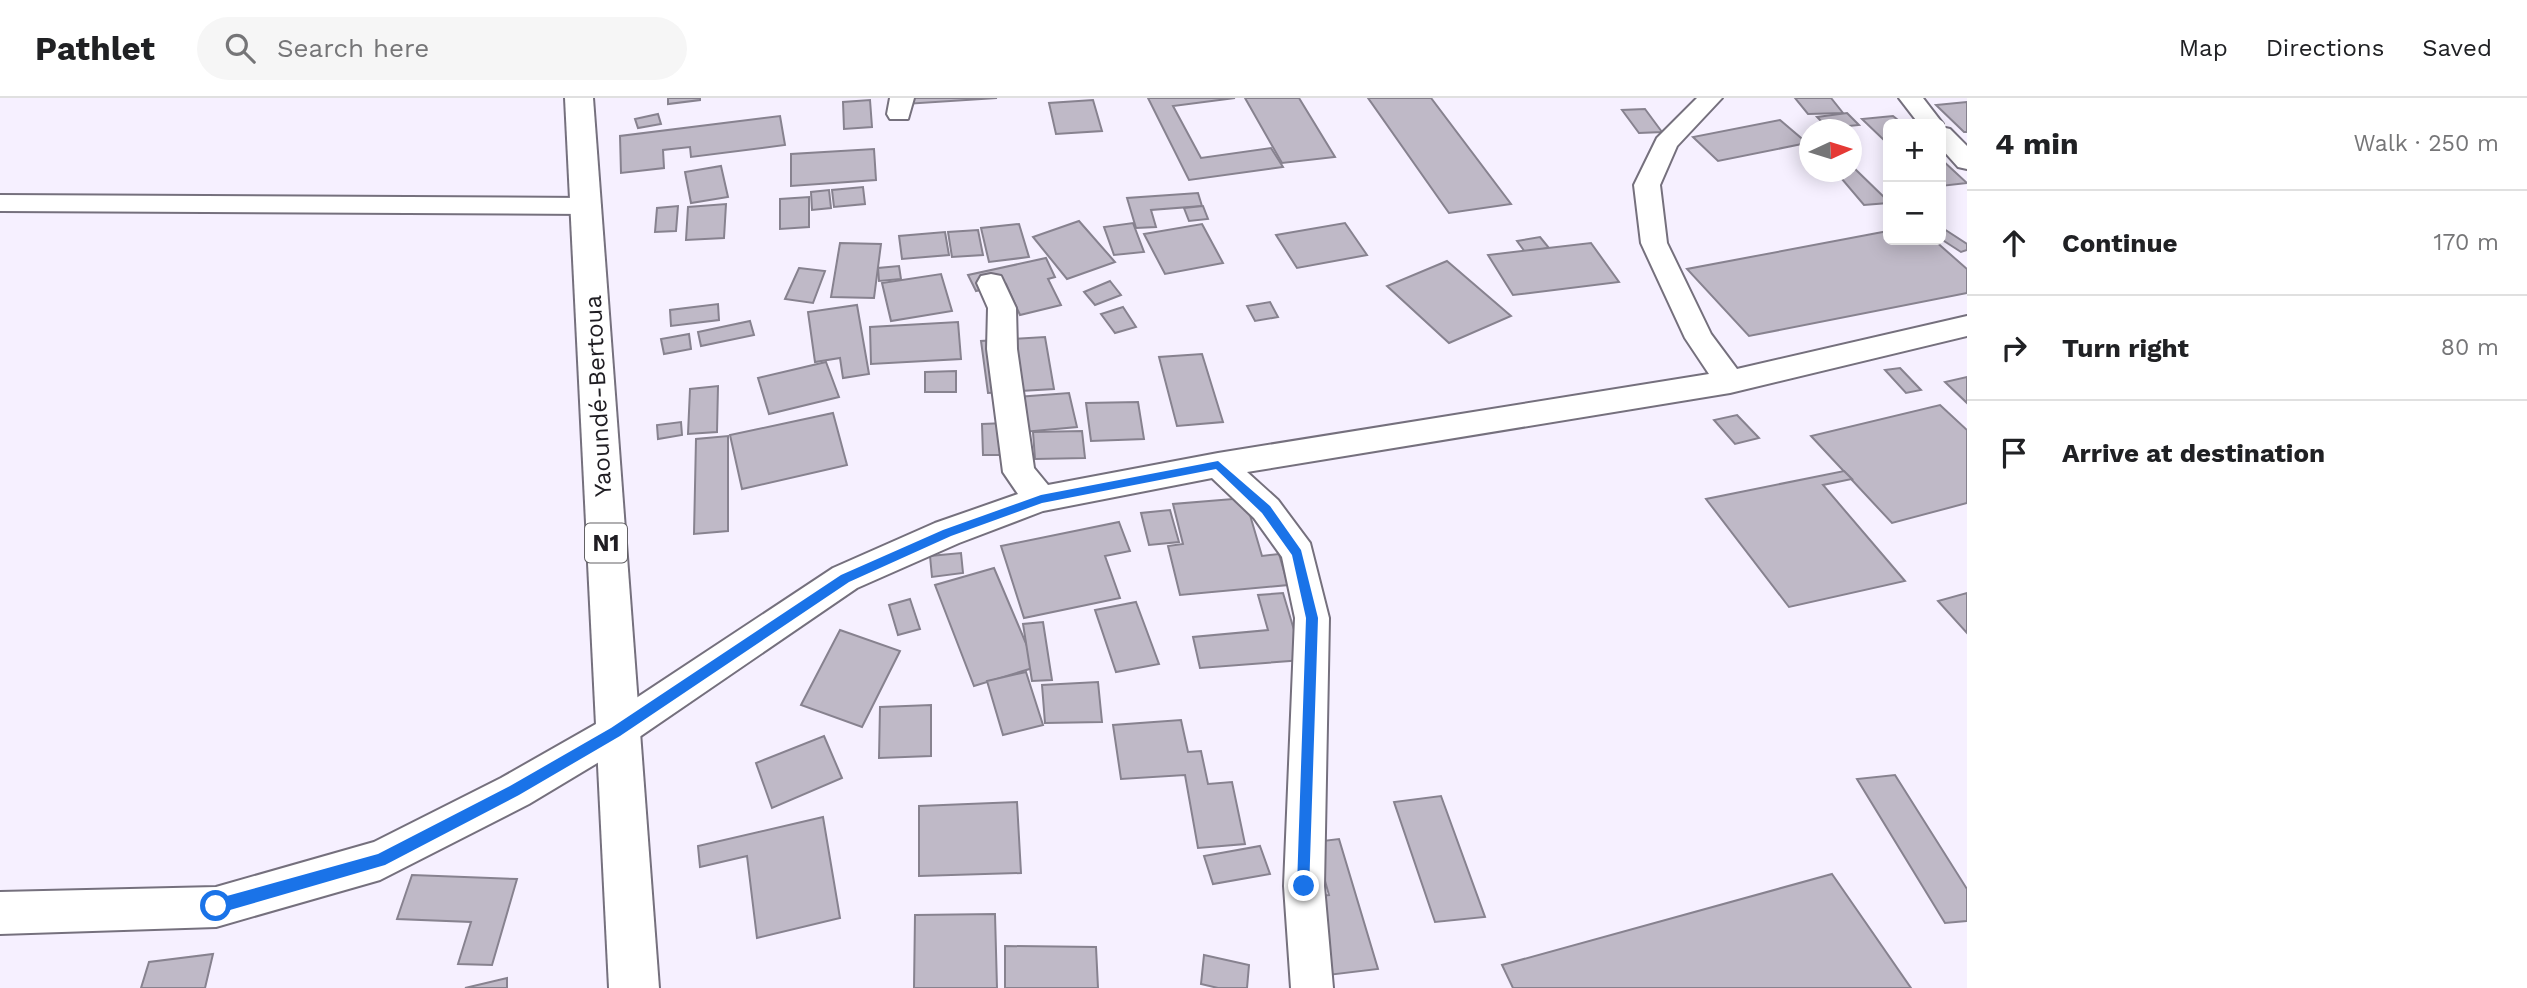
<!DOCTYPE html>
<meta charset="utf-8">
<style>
body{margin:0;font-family:"Work Sans",sans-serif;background:#f6f6f6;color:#202124}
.controls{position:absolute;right:21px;top:21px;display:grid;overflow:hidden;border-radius:10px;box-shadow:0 4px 18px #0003}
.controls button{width:63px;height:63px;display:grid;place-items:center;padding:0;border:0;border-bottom:2px solid #e0e0e0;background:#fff;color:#202124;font:35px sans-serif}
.compass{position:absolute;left:1799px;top:21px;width:63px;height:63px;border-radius:50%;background:#fff;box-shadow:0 4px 18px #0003;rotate:86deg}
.stop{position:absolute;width:21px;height:21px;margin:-16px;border:5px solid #1a73e8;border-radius:50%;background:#fff}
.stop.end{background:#1a73e8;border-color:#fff;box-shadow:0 2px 7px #0008}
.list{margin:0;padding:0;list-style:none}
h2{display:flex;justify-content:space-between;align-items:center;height:91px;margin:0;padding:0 28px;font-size:30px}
h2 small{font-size:23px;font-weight:400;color:#757577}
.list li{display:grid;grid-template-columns:46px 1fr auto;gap:21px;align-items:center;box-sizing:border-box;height:105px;padding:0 28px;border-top:2px solid #e0e0e0}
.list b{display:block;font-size:26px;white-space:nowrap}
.list em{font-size:23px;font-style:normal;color:#757577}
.icon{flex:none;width:38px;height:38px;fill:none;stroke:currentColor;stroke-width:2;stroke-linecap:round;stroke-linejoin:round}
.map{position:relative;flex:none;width:1967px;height:890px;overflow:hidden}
header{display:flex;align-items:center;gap:42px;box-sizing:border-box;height:98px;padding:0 35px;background:#fff;border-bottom:2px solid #e0e0e0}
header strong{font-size:33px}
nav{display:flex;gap:38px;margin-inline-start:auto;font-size:24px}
.search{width:490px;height:63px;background:#f6f6f6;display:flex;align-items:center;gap:18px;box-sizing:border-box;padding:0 24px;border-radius:38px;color:#757577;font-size:26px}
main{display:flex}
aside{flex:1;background:#fff}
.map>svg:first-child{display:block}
</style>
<header>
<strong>Pathlet</strong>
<div class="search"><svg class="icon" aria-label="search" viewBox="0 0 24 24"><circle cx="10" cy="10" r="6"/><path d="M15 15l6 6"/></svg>Search here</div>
<nav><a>Map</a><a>Directions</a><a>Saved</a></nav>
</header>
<main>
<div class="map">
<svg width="1967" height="890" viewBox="0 0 1967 890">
<rect width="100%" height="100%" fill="#f6f0ff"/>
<!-- building -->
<g fill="#bfb9c7" stroke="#87828f" stroke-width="2">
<path d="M668,0h32v2l-32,4z"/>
<path d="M905,0h92l-92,6z"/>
<path d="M1148,0h87l-62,8 28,52 70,-10 12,19 -94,13z"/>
<path d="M1245,0h54l36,59 -53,6z"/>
<path d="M1368,0h63l80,106 -62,9z"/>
<path d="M1795,0h36l12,15 -35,1z"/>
<path d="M870,2l2,27 -28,2 -1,-27z"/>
<path d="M1093,2l9,31 -46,3 -7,-31z"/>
<path d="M1967,4v30h-3l-28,-27z"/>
<path d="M1645,11l17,23 -23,1 -17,-23z"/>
<path d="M1847,15l12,12 -31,3 -11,-11z"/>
<path d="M658,16l3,10 -23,4 -3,-9z"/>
<path d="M780,18l5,29 -94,12 -1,-10 -27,3 1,18 -43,5 -1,-37z"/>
<path d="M1893,18l10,8h-15v20l-26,-25z"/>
<path d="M1780,22l27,23 -89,18 -25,-24z"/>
<path d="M874,51l2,31 -85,6v-32z"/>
<path d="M1941,61l26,24 -26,3z"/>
<path d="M721,68l7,31 -37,6 -6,-31z"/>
<path d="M1852,68l36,35v2l-24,2 -28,-33h16z"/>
<path d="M863,89l2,17 -31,3 -2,-17z"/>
<path d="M829,92l2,18 -19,2 -1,-18z"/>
<path d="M1198,95l4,13 -51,4 5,17 -20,1 -9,-30z"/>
<path d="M809,99v30l-29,2v-30z"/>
<path d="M726,106l-2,34 -38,2 2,-33z"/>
<path d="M678,108l-2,25 -21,1 2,-24z"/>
<path d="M1203,108l5,13 -19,2 -5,-13z"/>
<path d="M1079,123l36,41 -48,17 -34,-42z"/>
<path d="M1133,125l11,29 -30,3 -10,-28z"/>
<path d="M1345,125l22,32 -70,13 -21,-33z"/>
<path d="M1019,126l10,33 -40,5 -8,-34z"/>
<path d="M1202,126l21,39 -58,11 -21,-40z"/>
<path d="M1941,129l26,17v6l-6,2 -20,-13z"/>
<path d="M978,132l5,25 -31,2 -4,-25z"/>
<path d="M1888,133v9h46l33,29v24l-218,43 -62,-67z"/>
<path d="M945,134l4,23 -47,4 -3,-23z"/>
<path d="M1540,139l9,11 -24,4 -8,-11z"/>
<path d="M840,145l41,1 -7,54 -43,-1z"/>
<path d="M1591,145l28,39 -106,13 -25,-40z"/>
<path d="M1046,160l9,19 -7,2 13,26 -41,10 -14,-31 -30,7 -8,-16z"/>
<path d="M1447,163l64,55 -62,27 -62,-57z"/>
<path d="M899,168l2,13 -22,2 -1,-13z"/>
<path d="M799,170l26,3 -12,32 -28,-4z"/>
<path d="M941,176l11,37 -61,10 -9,-38z"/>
<path d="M1110,183l11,14 -26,10 -11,-13z"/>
<path d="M1270,204l8,15 -23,4 -8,-15z"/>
<path d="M718,206l1,16 -48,6 -1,-16z"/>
<path d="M857,207l12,69 -26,4 -3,-20 -25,4 -7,-50z"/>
<path d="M1123,209l13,20 -21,6 -14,-19z"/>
<path d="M750,223l4,14 -53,11 -3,-14z"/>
<path d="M958,224l3,37 -90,5 -1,-37z"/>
<path d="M689,236l2,15 -27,5 -3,-15z"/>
<path d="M1045,239l9,52 -66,4 -7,-52z"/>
<path d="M1202,256l21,68 -46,4 -18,-69z"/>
<path d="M826,264l13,35 -70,17 -11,-36z"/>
<path d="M1900,270l21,22 -15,3 -21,-23z"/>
<path d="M956,273v21h-31v-20z"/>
<path d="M1967,279v26l-22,-21z"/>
<path d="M718,288l-1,46 -29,2 2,-45z"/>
<path d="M1069,295l8,34 -54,5 -6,-35z"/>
<path d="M1138,304l6,37 -53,2 -5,-38z"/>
<path d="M1940,307l27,25v73l-75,20 -81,-87z"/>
<path d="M833,315l14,52 -105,24 -12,-54z"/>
<path d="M1737,317l22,23 -24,6 -21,-24z"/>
<path d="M681,324l1,13 -24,4 -1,-14z"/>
<path d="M1006,325l2,32h-25l-1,-31z"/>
<path d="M1082,333l3,27 -50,1 -2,-27z"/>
<path d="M728,338v95l-34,3 2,-95z"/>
<path d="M1844,373l8,8 -29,6 82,96 -116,26 -83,-108z"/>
<path d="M1245,400l17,58 17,-2 9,31 -108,10 -12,-49 15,-2 -10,-40z"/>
<path d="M1170,412l9,32 -30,3 -8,-32z"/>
<path d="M1119,424l11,29 -25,5 15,42 -96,20 -23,-72z"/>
<path d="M961,455l2,20 -31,4 -2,-21z"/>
<path d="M994,470l42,99 -62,19 -39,-101z"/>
<path d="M1283,495l20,67 -103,8 -7,-31 75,-7 -10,-35z"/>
<path d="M1967,495v40l-29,-32z"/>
<path d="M910,501l10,30 -22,6 -9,-30z"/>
<path d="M1136,504l23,62 -43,8 -21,-62z"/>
<path d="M1043,524l9,58 -20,1 -9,-57z"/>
<path d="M840,532l60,21 -38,76 -61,-22z"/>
<path d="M1026,574l17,53 -40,10 -16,-54z"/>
<path d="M1098,584l4,40 -57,1 -3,-38z"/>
<path d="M931,607v51l-52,2 1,-51z"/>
<path d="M1181,622l7,32 13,-1 7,33 24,-2 13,62 -47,4 -13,-73 -64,4 -8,-54z"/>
<path d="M824,638l18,42 -70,30 -16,-45z"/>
<path d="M1895,677l72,114v32l-22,2 -88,-144z"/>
<path d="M1441,698l44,121 -50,5 -41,-120z"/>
<path d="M1017,704l4,71 -102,3v-70z"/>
<path d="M823,719l17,101 -83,20 -10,-82 -47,11 -2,-21z"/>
<path d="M1339,741l39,130 -50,6 -20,-78 21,-2 -15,-53z"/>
<path d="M1260,748l10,28 -57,10 -9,-28z"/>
<path d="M1832,776l79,114h-398l-11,-23z"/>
<path d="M412,777l105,4 -25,86 -34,-1 13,-42 -74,-3z"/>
<path d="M995,816l2,74h-83l1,-73z"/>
<path d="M1005,848l91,1 2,41h-93z"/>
<path d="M213,856l-8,34h-64l8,-26z"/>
<path d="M1204,857l45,10 -2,23h-29l-17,-4z"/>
<path d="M507,880v10h-42z"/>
</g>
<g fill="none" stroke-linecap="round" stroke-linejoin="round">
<!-- street casing -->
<g stroke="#75707d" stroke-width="4">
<g id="street">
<path d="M890,0h24l-6,21h-18l-3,-5z"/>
<path d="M1697,0h25l-45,48 -17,39 7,58 44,91 26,35 230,-53v20l-237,57 -483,79 31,28 32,43 19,75 -5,268 9,102h-42l-7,-102 11,-268 -13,-61 -28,-39 -42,-40 -169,33 -84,32 -102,45 -228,156 -100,60 -149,76 -164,47 -216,7v-42l216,-5 158,-45 127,-64 102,-58 230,-152 102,-45 83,-29 -15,-22 -16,-123 1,-41 -11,-25 4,-7 10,-2 10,2 15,32 1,41 17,119 14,17 170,-32 491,-79 -24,-36 -44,-95 -7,-58 23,-47z"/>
<path d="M1899,0h24l20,26 -2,3 9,2 17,17v23l-9,-2 -17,-19v-24h-22z"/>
<path d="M0,97l588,3 9,2 4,6 -4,6 -9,2 -588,-3z"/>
</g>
</g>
<!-- highway casing -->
<g stroke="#75707d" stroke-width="4">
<path id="highway" d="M565,0h28l66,890h-50z"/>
</g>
<!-- street -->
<use href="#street" fill="#fff" fill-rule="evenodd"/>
<!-- highway -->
<use href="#highway" fill="#fff" fill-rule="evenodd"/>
</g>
<!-- route -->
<path fill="#1a73e8" d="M1218,363l52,45 31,44 17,68 -9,273h-10l-2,-5 9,-268 -14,-63 -30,-42 -46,-44 -174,34 -91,33 -102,46 -229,154 -101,59 -134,70 -169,49 -5,-3v-9l5,-3 162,-45 132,-68 101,-58 230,-153 102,-45 98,-35z"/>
<g text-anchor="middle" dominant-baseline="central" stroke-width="6" stroke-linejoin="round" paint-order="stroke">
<!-- shield labels -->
<rect fill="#fff" stroke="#626164" stroke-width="2" x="585" y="425.5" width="42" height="39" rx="5"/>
<g font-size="23" font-weight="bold" fill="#1f1d22">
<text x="606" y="445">N1</text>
</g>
<!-- street labels -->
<g font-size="24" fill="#1f1d22" stroke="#fff">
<text transform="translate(598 298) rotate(-93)">Yaoundé-Bertoua</text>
</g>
</g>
</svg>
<div class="controls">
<button>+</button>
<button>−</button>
</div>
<svg class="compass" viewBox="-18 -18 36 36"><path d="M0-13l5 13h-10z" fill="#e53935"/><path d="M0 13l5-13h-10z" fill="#757577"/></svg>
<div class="stop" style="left:216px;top:808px"></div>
<div class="stop end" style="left:1304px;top:788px"></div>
</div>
<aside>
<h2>4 min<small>Walk · 250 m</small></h2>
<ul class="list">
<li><svg class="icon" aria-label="ahead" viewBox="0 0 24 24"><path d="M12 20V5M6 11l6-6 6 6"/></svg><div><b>Continue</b></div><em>170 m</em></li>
<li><svg class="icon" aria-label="right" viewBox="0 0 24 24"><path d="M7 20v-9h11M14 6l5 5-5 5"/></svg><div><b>Turn right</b></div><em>80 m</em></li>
<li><svg class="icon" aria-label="arrive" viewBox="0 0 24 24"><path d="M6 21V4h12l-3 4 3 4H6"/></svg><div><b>Arrive at destination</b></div></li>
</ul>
</aside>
</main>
